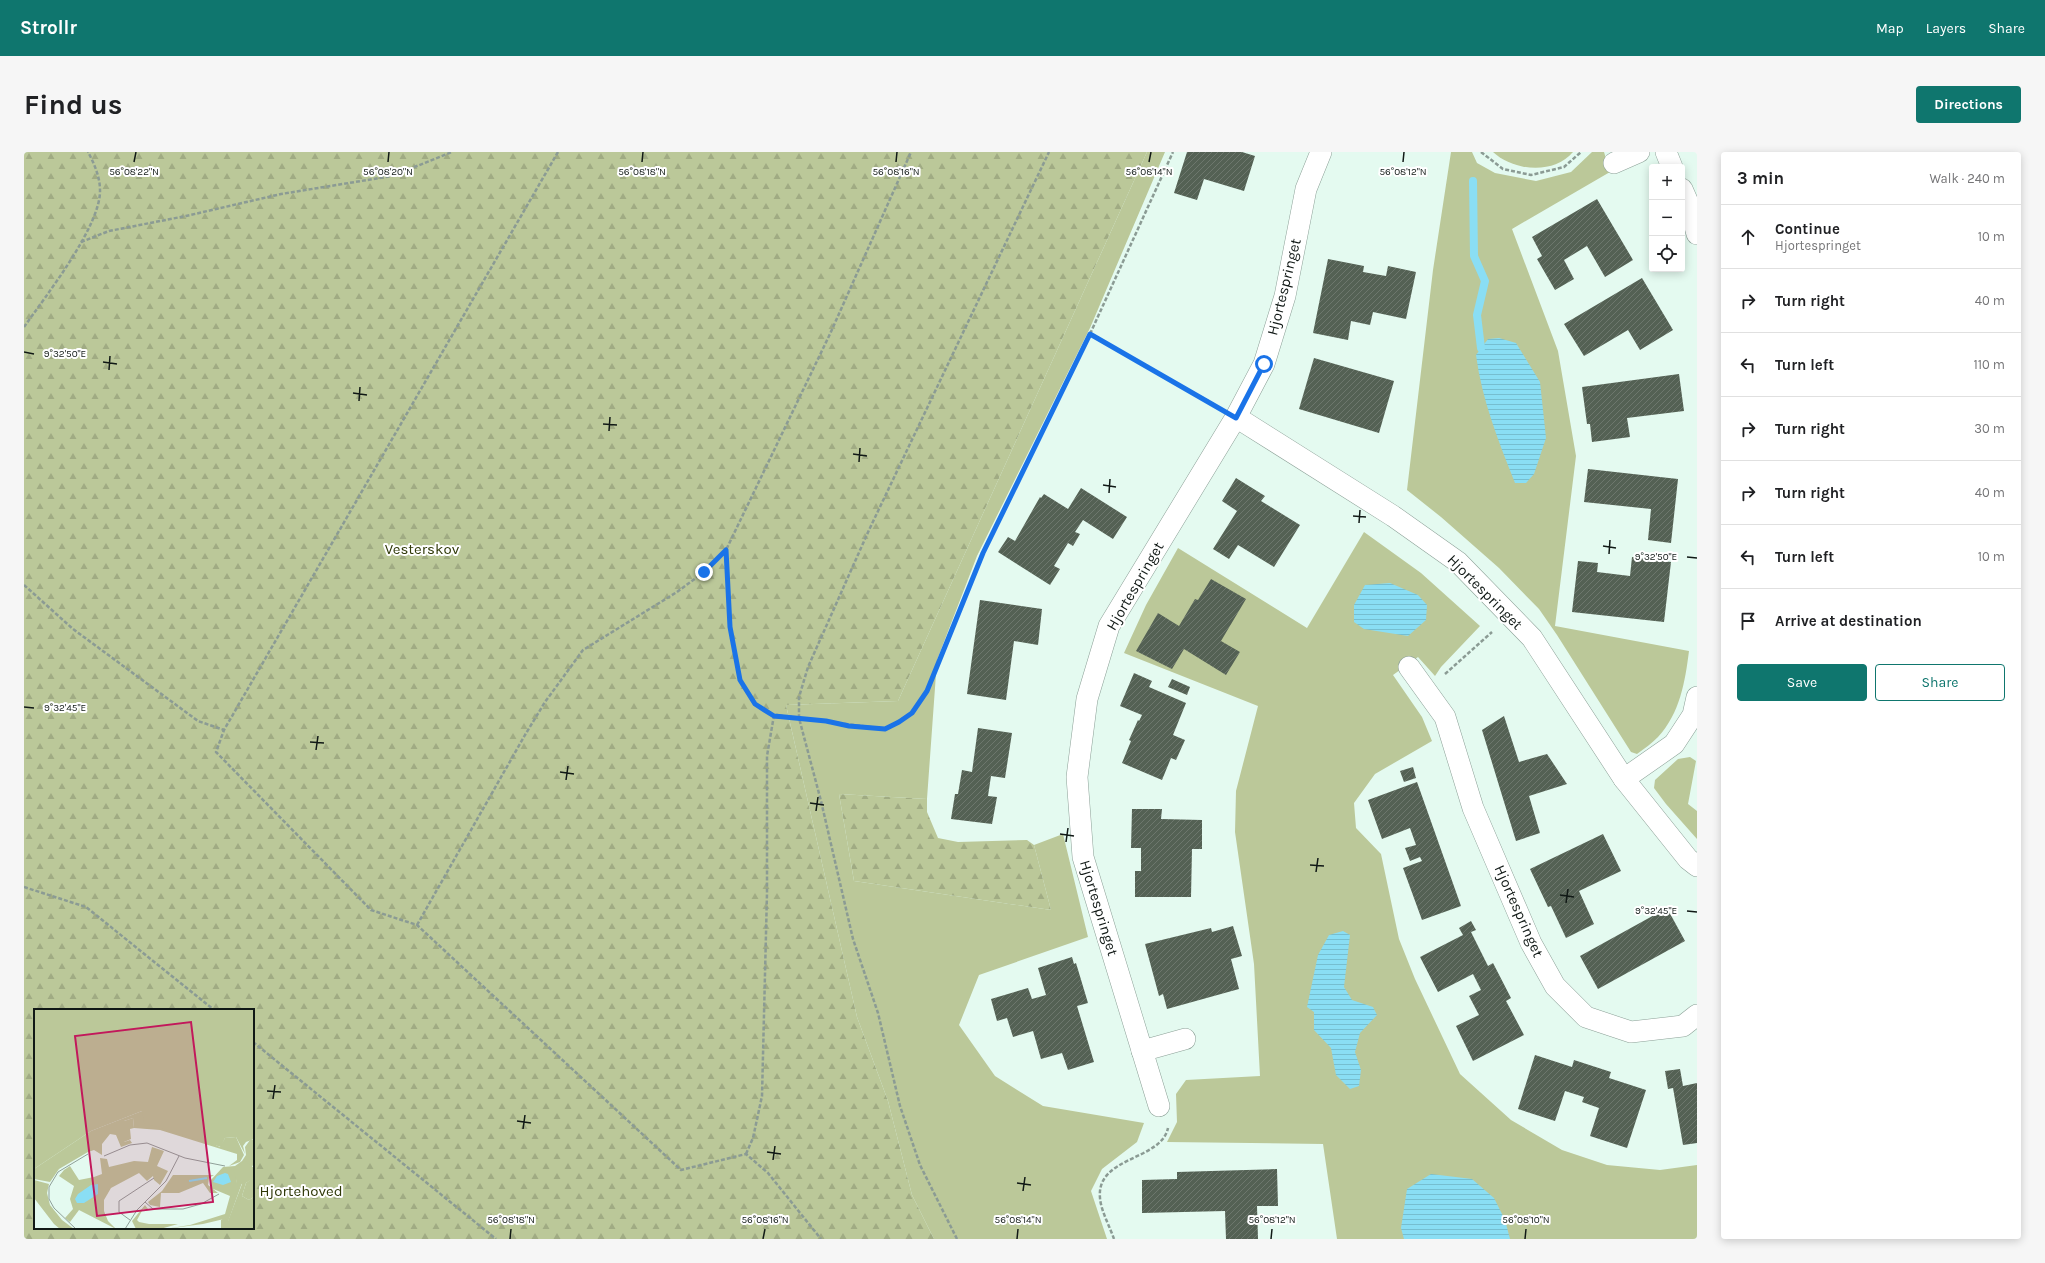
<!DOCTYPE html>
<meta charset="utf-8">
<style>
body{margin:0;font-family:Karla,sans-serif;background:#f6f6f6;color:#202124}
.controls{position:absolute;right:12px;top:12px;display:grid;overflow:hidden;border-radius:4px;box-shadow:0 2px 10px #0003}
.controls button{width:36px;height:36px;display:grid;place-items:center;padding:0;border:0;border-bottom:1px solid #e0e0e0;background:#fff;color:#202124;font:20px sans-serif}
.stop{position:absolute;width:12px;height:12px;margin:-9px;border:3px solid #1a73e8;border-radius:50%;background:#fff}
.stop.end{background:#1a73e8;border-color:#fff;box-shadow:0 1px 4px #0008}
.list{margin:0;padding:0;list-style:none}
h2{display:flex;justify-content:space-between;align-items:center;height:52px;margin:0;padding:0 16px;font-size:17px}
h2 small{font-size:13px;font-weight:400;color:#757577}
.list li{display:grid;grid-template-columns:26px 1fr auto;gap:12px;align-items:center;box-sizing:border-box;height:64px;padding:0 16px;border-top:1px solid #e0e0e0}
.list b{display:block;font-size:15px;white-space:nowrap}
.list p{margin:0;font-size:13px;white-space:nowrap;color:#757577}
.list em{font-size:13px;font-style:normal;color:#757577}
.actions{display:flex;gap:8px;padding:12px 16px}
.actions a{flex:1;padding:9px 0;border:1px solid #0f766e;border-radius:4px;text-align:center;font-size:14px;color:#0f766e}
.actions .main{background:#0f766e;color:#fff}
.icon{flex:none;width:22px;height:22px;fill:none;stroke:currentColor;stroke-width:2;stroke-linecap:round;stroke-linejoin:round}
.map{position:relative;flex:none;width:1673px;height:1087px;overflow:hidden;border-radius:4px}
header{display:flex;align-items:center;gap:24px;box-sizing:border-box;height:56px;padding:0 20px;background:#0f766e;color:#fff}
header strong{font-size:19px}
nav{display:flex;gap:22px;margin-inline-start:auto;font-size:14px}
.intro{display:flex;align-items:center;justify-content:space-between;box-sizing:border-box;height:96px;padding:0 24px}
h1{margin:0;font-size:28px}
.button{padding:10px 18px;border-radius:4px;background:#0f766e;color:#fff;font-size:14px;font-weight:700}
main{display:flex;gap:24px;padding:0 24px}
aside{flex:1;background:#fff;border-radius:4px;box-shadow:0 2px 10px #0003}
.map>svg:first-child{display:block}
</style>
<header>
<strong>Strollr</strong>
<nav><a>Map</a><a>Layers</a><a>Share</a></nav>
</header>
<div class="intro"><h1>Find us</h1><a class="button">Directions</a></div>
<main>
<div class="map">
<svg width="1673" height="1087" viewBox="0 0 1673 1087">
<defs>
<pattern id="forest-firs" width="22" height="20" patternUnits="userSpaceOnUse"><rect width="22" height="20" fill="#bbc899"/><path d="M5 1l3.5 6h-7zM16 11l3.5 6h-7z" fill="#a0ab83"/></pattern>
<pattern id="water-rules" width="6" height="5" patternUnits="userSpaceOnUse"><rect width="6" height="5" fill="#8adef4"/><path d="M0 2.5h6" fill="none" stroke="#76bed0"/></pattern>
<pattern id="building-hatch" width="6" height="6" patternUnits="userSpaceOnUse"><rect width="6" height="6" fill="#546154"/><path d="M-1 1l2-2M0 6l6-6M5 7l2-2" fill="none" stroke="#6d776d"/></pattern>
</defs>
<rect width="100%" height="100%" fill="#e4faf0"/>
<!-- grass -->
<g fill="#bbc899">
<path d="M1123,0h18l-75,176 -113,228 -40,104 -10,139 -88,-5 15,87 197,29 -17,-65 29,-11 25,103 -109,38 -20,50 36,51 48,30 101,17 -7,19 -35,27 -11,22 16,48h-173l-22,-44 -24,-94 -31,-84 -71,-312 112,-4z"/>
<path d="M1427,0h21l5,11 18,10 41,8 35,-9 21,-20h12l6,20 -98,57 46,122 18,105 -21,170 134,25c-4,31 -9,62 -31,86 -6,6 -14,12 -21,17l-6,-2 -74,-117 -18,-26 -40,-41 -58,-51 -34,-27 26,-220z"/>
<path d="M1469,0h80c-19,23 -60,19 -80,0z"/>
<path d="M1340,380l57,41 59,53 -39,41 -6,9 -17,-19 -25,18 29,42 10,24 -57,33 -21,29 2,25 25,26 18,85 16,40 45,95 51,46 51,30 45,15 53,5 37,-5v74h-360l-14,-95 -156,-2 10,-20 -1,-28 10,-14 74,-4 -6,-112 -19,-132 1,-41 22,-85 -134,-53 22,-48 32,-57 129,80z"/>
<path d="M1666,605l6,4 -8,43 9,7v28l-31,-35 -12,-16 1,-8 23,-21z"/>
</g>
<!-- forest -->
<g fill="url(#forest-firs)" fill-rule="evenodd">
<path d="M0,0h1123l-249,549 -112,4 71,312 31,84 24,94 22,44h-910zM11,858h218v218h-218z"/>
<path d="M815,642l88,5v13l11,26 20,4 69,-2 7,5 17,65 -197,-29z"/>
</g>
<!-- water -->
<g fill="url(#water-rules)">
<path d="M1475,186l17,5 24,39 6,56 -12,36 -8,9h-11c-17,-43 -33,-83 -39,-128l12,-16z"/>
<path d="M1366,431l28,12 9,10 -1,15 -18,16 -44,-7 -10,-7v-17l11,-20z"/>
<path d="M1319,779l7,4 -6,52 8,13 21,7 4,8 -17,18 -5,19 6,18 -2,16 -9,3 -14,-14 -5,-27 -17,-18v-18l-7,-5 11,-52 11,-20z"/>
<path d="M1407,1022l41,5 22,19 11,22 5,19h-106l-3,-11 6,-39z"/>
</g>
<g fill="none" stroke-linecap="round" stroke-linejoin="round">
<!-- stream -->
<path stroke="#8adef4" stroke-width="8" d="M1449,29l1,75 11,25 -8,34 4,33"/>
</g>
<!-- building -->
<g fill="url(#building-hatch)">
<path d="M1163,0h55l13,4 -11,35 -40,-12 -7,21 -23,-7z"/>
<path d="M1573,47l36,61 -28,17 -18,-31 -23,14 10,19 -19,11 -18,-31 5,-3 -10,-19z"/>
<path d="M1304,107l36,7 -1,6 23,4 2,-10 28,6 -10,47 -33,-7 -3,13 -19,-4 -3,19 -35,-7z"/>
<path d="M1618,126l31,52 -33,20 -12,-20 -44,26 -20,-32z"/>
<path d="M1290,206l80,23 -15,52 -80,-24z"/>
<path d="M1655,222l5,37 -57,7 3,19 -38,5 -2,-18h-3l-5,-37z"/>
<path d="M1564,317l90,10 -7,64 -23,-3 3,-31 -67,-7z"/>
<path d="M1212,326l29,18 -4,5 39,24 -26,42 -36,-22 -9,14 -16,-10 24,-38 -15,-10z"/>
<path d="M1057,336l46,29 -14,22 -30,-19 -8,12 5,2 -7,12 -5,-3 -14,23 6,3 -10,16 -52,-33 10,-15 7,4 25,-44 1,1 3,-4 24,15z"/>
<path d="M1608,405l39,5 -7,60 -92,-10 6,-51 20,2 -1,9 33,4z"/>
<path d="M1187,427l35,20 -25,42 19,11 -14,23 -42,-26 -12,20 -36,-18 22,-38 21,13 16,-27 3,1z"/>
<path d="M956,448l62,9 -4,36 -24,-4 -8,59 -39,-6z"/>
<path d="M1110,521l18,8 -3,6 37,16 -13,32 12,5 -9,20 -5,-2 -9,22 -40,-17 9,-22 -2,-1 9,-20 1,1 3,-6 -22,-9z"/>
<path d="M1148,527l18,8 -3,8 -19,-8z"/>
<path d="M1480,564l15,46 28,-8 20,30 -38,12 11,37 -24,8 -34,-111z"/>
<path d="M954,576l34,5 -7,45 -14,-2 -3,20 9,1 -5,27 -41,-5 4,-25h3l4,-24 10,2z"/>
<path d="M1389,615l3,11 -12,4 -4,-11z"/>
<path d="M1393,630l44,124 -39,14 -19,-52 19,-7 -2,-4 -10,4 -5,-13 11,-3 -6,-17 -28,11 -14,-39z"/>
<path d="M1108,657h30l-1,10 41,1v29h-10l-1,48h-56v-26h6v-23h-10z"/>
<path d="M1579,682l18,37 -42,20 15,33 -28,14 -15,-32 -3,1 -18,-38z"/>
<path d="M1643,756l18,33 -87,48 -18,-33z"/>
<path d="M1447,769l5,9 -5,2 17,34 5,-3 18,35 -5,3 18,34 -51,26 -17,-35 23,-11 -10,-19 12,-6 -8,-16 -35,18 -18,-35 43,-22 -4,-7z"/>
<path d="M1209,774l9,30 -11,3 8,30 -72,20 -4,-15 -4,2 -14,-52 66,-16 1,4z"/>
<path d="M1048,805l2,7 2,-1 12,40 -11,3 17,56 -26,8 -6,-17 -21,6 -8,-28 -20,6 -6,-19 -10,3 -6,-22 37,-11 4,11 14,-4 -8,-27z"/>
<path d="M1511,903l37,12 2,-7 37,12 -2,6 37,12 -19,58 -37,-12 9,-28 -17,-6 2,-5 -19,-6 -10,30 -37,-12z"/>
<path d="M1656,917l3,17 14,-3v60l-14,2 -10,-57 -5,1 -3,-18z"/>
<path d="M1253,1017l1,37h-21l1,33h-32l-1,-28 -83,2v-33l35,-1v-7z"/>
</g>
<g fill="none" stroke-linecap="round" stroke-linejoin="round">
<!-- minor casing -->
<g stroke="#8ca097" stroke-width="22">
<g id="minor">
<path d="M1642,0l6,15"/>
<path d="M1590,11l25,-11"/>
<path d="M1658,37l7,16 8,29"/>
<path d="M1212,265l157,99 65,46 74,76 92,141 64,80 9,7"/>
<path d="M1385,515l36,50 28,91 58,135 24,43 31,31 45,15 52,-6 14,-11"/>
<path d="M1600,627l50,-35 19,-29 4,-18"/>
<path d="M1118,899l43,-12"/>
<path d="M1135,954l-76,-249 -6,-80 10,-78 22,-73 127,-209 28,-53 21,-68 21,-107 15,-37"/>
</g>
</g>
<!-- path -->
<g stroke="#8b9b94" stroke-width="2.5" stroke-dasharray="4 2" stroke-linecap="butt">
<path d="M534,0l-334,578 -8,22 155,158 46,15 264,245 65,-16 22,19 53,66"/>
<path d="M1457,0l22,17 28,6 33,-8 17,-15"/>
<path d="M57,90l28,-11 77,-15 95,-22 111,-18 60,-24"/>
<path d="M0,175c21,-30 77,-101 76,-137 0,-13 -6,-27 -12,-38"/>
<path d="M1066,182l125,71"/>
<path d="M702,398l4,77 10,53 15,24 19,11 111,14 27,-16 15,-22 56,-138 107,-219 83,-182"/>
<path d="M0,433l49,44 125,92 26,9"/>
<path d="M1421,522l47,-42"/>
<path d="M0,735l62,20 128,103"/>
<path d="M393,773l108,-190 20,-33 38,-52 94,-58 27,-20 22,-22 104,-216 81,-182"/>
<path d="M229,890l243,197"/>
<path d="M722,1002l7,-16 9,-42 5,-203v-137l7,-41"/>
<path d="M933,1087l-37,-74 -20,-59 -22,-93 -25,-74 -32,-138 -22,-83v-21l9,-30 61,-137 180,-378"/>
<path d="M1090,1087c-4,-12 -13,-28 -14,-41 -4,-42 61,-37 68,-70"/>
</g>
<!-- minor -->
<use href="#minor" stroke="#fff" stroke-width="21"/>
</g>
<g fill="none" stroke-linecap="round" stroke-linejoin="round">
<!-- route -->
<path stroke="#1a73e8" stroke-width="5" d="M680,420l22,-22 4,77 10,53 15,24 19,12 52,5 23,5 36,3 14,-7 13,-9 15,-22 56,-138 107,-219 146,84 28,-54"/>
</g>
<!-- ticks -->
<path fill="none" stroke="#111916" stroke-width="1.5" d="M110,10l2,-10M364,10l1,-10M618,10l1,-10M872,10l1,-10M1125,10l2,-10M1379,10l1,-10M0,200l10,2M79,210l14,2M85,218l1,-14M329,241l14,2M335,249l1,-14M579,272l14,1M585,279l1,-14M829,302l14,2M835,310l1,-14M1079,333l13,2M1085,341l1,-14M1329,364l13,1M1335,371l1,-13M1579,394l13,2M1585,402l1,-14M1663,405l10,1M0,555l10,1M286,590l14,1M292,598l2,-14M536,620l14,2M542,628l2,-14M786,651l14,2M792,659l2,-14M1036,682l14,2M1042,690l2,-14M1286,713l14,1M1292,720l2,-14M1536,743l14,2M1542,751l2,-14M1663,759l10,1M243,939l14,1M249,947l2,-14M493,969l14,2M499,977l2,-14M743,1000l14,2M749,1008l2,-14M993,1031l14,2M999,1039l2,-14M486,1087l1,-10M739,1087l2,-10M993,1087l1,-10M1247,1087l1,-10M1501,1087l1,-10"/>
<g text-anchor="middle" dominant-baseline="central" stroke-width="4" stroke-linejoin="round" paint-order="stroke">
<!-- street labels -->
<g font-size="15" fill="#111916" stroke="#fff">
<text transform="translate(1260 135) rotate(-76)">Hjortespringet</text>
<text transform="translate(1111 434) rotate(-60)">Hjortespringet</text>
<text transform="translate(1461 440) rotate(45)">Hjortespringet</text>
<text transform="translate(1075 756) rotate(73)">Hjortespringet</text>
<text transform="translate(1495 759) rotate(66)">Hjortespringet</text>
</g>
<!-- park labels -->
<g font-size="15" fill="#2f3807" stroke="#fff">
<text x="398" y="397">Vesterskov</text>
<text x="277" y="1039">Hjortehoved</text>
</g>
</g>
<!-- overview -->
<g transform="translate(10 857)">
<rect width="220" height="220" fill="#e4faf0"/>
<path d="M108,102l78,36 5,-9 11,-1 8,18 -4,7 -11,4 8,-6v-6l-77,-24 -26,-2 -1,-10 -9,3v21l6,-2 2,3 -11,4 -5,-12 -6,-1 -8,10v11l-8,-5 -6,2 -29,17 -9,13 -16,-3v-10l57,-38zM216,131h4v23l-2,4 -16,8 1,8h5l-14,39 -4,-3 -21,5 -38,5 25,-4 35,-11 5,-18 -19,-8 -1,-7 13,-14 12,-1 7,-5 4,-6 -1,-8zM118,138l12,4 -7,15 11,5 -8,14 -6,-5 -1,-4 -6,5 -8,-8 -28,15 -7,12v11l4,10 8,8 -37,-19 -9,12 -5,-4 8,-9 -3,-10 4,-13 -15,-10 5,-6 6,-4 9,14 15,-3 8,-3 -2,-16 7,1 2,8 25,-6 14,1zM139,166h41l-5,3 -1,7 10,8h-8l-7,-10 -24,10h-18l-1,14 -10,-2 -2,-3 14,-11zM220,168v20l-5,3 -7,-4 4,-13zM0,171l15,4 -2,9 3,12 12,15 12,9h-14l-6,-5 -20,-26zM111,196l3,4h-5l-6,11 2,2 10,2h29l-18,5h-24l-4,-8z" fill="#bbc899"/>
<path d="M0,0h220v130l-8,3 -3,4 2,8 -9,-17 -11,1 -4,9 -77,-24 -2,-12 -51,20 -57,38zM99,109l1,10 -4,1 1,10 -7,3v-21zM212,152l5,6h3v11l-8,5 -4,13 7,4 5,-3v32h-33v-9l3,-2 4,3 14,-37 -5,-1 -4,-15z" fill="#bbc899"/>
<path d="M191,164l3,1 3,8 -8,3 -10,-3 4,-6zM64,175v10l-14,9h-7l-2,-4 3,-5 13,-9z" fill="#8adef4"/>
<path fill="none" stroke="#8adef4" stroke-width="2" d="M155,172l18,-3"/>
<path fill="none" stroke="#90a099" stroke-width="1" d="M70,147l26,-11 17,-2 38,15 40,8M111,193l8,7h30l18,-5 18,-10M96,211l-11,-8v-11l35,-23M42,220l-22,-21 -5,-9v-12l9,-15 30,-18M91,220l12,-19 29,-29 13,-25"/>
<path fill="#c2185b" fill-opacity="0.15" stroke="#c2185b" stroke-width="2" d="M157,13l22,180 -116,14 -22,-180z"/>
<rect width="220" height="220" fill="none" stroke="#111916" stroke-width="2"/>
</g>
<g font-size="10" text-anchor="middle" fill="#111916" stroke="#fff" stroke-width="4" stroke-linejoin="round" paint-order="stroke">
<text x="110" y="23">56°08'22"N</text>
<text x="364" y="23">56°08'20"N</text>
<text x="618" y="23">56°08'18"N</text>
<text x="872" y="23">56°08'16"N</text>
<text x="1125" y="23">56°08'14"N</text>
<text x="1379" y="23">56°08'12"N</text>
<text x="41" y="205">9°32'50"E</text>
<text x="1632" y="408">9°32'50"E</text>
<text x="41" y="559">9°32'45"E</text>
<text x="1632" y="762">9°32'45"E</text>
<text x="487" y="1071">56°08'18"N</text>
<text x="741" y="1071">56°08'16"N</text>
<text x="994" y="1071">56°08'14"N</text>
<text x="1248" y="1071">56°08'12"N</text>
<text x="1502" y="1071">56°08'10"N</text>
</g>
</svg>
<div class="controls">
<button>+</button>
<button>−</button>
<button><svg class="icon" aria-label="locate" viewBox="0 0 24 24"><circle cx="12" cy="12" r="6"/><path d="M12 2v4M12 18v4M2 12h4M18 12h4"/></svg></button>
</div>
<div class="stop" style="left:1240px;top:212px"></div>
<div class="stop end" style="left:680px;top:420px"></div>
</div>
<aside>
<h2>3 min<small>Walk · 240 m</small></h2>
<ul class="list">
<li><svg class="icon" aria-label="ahead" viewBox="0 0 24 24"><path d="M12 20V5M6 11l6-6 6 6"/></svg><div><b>Continue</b><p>Hjortespringet</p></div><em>10 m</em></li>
<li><svg class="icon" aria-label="right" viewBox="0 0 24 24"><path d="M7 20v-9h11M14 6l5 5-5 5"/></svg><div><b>Turn right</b></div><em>40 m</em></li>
<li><svg class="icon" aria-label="left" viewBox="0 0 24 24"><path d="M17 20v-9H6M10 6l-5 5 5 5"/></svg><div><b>Turn left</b></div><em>110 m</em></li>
<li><svg class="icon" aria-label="right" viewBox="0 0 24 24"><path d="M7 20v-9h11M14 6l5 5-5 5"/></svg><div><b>Turn right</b></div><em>30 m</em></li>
<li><svg class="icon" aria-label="right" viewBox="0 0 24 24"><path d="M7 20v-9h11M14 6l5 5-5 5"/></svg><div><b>Turn right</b></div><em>40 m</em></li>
<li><svg class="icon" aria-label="left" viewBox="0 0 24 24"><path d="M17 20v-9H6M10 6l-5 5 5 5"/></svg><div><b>Turn left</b></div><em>10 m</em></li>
<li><svg class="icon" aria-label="arrive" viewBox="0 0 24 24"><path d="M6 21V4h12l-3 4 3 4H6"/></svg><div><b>Arrive at destination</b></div></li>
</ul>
<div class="actions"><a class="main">Save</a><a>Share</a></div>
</aside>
</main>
